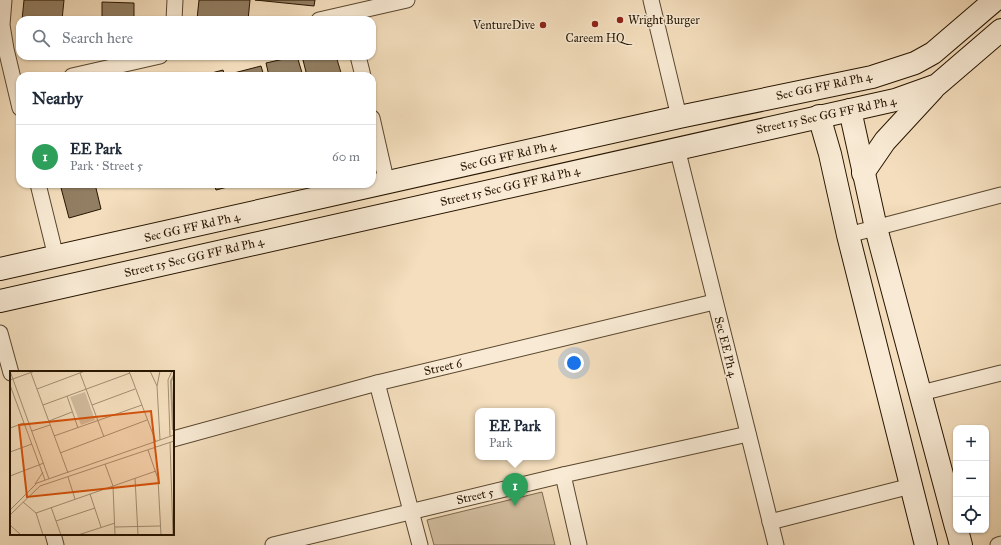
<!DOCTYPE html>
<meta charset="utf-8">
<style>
body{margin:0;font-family:"IM FELL Great Primer",serif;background:#f2f2f3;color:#1f2937}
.controls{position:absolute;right:12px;bottom:12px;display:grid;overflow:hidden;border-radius:8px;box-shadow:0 1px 3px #0004}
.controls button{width:36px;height:36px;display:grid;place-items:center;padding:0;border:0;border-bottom:1px solid #e0e1e3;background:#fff;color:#1f2937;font:20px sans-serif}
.you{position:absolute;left:574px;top:363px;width:14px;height:14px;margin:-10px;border:3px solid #fff;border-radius:50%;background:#1a73e8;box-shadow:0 0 0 6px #1a73e833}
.badge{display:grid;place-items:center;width:26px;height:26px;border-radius:50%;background:#1a73e8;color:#fff;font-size:13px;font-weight:700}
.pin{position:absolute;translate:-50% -33px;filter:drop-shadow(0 1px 2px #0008)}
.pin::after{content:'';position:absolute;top:21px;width:14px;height:12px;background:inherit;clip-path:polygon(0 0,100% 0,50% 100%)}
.popup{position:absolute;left:475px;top:408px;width:80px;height:52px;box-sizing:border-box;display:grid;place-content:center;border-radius:8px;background:#fff;filter:drop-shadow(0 1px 3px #0005);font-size:13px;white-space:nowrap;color:#747a83}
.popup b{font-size:15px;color:#1f2937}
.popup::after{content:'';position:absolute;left:50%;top:100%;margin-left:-8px;border:8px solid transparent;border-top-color:#fff}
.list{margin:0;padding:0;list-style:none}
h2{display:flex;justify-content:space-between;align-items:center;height:52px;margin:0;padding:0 16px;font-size:17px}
h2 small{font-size:13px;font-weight:400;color:#747a83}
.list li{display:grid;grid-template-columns:26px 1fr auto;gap:12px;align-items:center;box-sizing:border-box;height:64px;padding:0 16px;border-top:1px solid #e0e1e3}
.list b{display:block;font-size:15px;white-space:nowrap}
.list p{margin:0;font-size:13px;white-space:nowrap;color:#747a83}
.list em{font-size:13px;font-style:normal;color:#747a83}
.icon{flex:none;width:22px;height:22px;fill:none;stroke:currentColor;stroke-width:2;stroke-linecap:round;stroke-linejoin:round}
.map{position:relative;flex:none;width:1001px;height:545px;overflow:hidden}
.search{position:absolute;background:#fff;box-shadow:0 1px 3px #0004;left:16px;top:16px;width:360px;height:44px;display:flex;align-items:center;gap:10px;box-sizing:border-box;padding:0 14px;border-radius:12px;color:#747a83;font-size:15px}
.panel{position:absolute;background:#fff;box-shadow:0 1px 3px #0004;left:16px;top:72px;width:360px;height:116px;border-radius:12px}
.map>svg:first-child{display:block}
</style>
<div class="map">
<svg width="1001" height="545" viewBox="0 0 1001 545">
<rect width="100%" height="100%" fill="#f4debd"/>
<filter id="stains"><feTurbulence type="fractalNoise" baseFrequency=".005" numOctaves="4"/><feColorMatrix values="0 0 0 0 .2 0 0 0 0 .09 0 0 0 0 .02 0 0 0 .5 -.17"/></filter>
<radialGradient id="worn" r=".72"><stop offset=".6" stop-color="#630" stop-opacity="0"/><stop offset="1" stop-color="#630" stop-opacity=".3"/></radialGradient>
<!-- green -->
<path fill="#d1bc9d" stroke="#7c684e" d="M542,492l13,53h-121l-7,-25z"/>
<!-- building -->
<g fill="#927e62" stroke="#271500">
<path d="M24,0h40l-2,20h-40z"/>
<path d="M199,0h51l-2,20 -51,-1z"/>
<path d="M255,0h60l-1,6z"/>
<path d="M102,2l32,1v17h-32z"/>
<path d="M297,56l6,20h-34l-3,-13z"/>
<path d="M302,56h34l6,20h-35z"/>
<path d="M261,66l3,10h-34v-2z"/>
<path d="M223,70l2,6h-25z"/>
<path d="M60,184h35l6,25 -32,9z"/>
<path d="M214,184h25l-23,6z"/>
</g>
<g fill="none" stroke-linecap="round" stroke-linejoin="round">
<!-- street casing -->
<g stroke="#5a472f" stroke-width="17">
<g id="street">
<path d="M4,0l-2,25 4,24 14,59"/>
<path d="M651,0l28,117"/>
<path d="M174,20l1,-20"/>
<path d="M319,20l88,-20"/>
<path d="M358,56l5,20"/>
<path d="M72,76l88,-20"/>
<path d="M372,118l15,66"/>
<path d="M677,148l99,397"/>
<path d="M38,184l18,73"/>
<path d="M848,235l153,-40"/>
<path d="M0,333l11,40"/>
<path d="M377,383l43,162"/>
<path d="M921,393l80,-20"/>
<path d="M173,439l204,-56 337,-81"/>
<path d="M563,475l16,70"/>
<path d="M770,522l141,-36"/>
<path d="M53,534l3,11"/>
<path d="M273,545l290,-70 185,-41"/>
<path d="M998,545l3,-1"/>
</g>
</g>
<!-- secondary casing -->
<g stroke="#271500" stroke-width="24">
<g id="secondary">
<path d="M850,110l26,118 80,299"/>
<path d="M819,116l11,38 18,81 78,310"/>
<path d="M863,173l22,-32 48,-52"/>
<path d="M0,269l679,-152 193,-40 43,-14 18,-10 62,-53"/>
<path d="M0,301l895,-201 42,-15 64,-55"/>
<path d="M957,530l4,15"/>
</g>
</g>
<!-- street -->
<use href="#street" stroke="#f8ead4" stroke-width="15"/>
<!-- secondary -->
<use href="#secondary" stroke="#f8ead4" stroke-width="22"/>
</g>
<!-- markers -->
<g fill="#8f2418" stroke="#f8ead4" stroke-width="1.5">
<circle cx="620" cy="20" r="4"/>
<circle cx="595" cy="24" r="4"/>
<circle cx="543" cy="25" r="4"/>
</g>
<g text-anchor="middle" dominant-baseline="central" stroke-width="3" stroke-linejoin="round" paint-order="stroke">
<!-- poi labels -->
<g font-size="12" fill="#271500" stroke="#f8ead4" text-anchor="start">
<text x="628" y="20">Wright Burger</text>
<text x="535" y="25" text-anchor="end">VentureDive</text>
<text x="595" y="38" text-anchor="middle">Careem HQ</text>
</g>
<!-- street labels -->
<g font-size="12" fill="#271500" stroke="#f8ead4">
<text transform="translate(824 86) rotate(-12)">Sec GG FF Rd Ph 4</text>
<text transform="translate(826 115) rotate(-12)">Street 15 Sec GG FF Rd Ph 4</text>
<text transform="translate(508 156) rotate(-13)">Sec GG FF Rd Ph 4</text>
<text transform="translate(510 186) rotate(-13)">Street 15 Sec GG FF Rd Ph 4</text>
<text transform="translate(192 227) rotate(-13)">Sec GG FF Rd Ph 4</text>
<text transform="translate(194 257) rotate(-13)">Street 15 Sec GG FF Rd Ph 4</text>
<text transform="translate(726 347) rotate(76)">Sec EE Ph 4</text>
<text transform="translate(443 367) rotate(-13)">Street 6</text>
<text transform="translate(475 496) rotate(-13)">Street 5</text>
</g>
</g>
<!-- overview -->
<g transform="translate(10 371)">
<rect width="164" height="164" fill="#f4debd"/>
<path d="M75,21l10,28 -14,5 -11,-28z" fill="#d1bc9d"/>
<path fill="none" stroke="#ae9a7d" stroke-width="2" d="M163,59l-2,-49 3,-6M164,74v13"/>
<path fill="none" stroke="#a28e71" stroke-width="1" d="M0,0l39,108M119,0l27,71M140,0l7,15M150,0l-3,15 3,54M21,2l37,100M70,2l24,64M0,9l25,-9M0,14l35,95M27,18l48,-18M57,25l11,32M33,34l87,-32M82,34l43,-16M39,50l23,-9M0,57l14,-5M22,60l18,-6M44,65l88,-31M160,65l-2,-56 4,-9M160,71l3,93M138,79l10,29 3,56M0,81l22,-8M50,82l87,-33M95,93l8,22 2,49M0,105l34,-13M58,106l7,22M125,107l3,57M25,113l8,-12M80,123l11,33M13,131l13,11 7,22M41,136l10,28M0,139l27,-27 137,-48M26,142l120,-42M0,144l30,-29 134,-45M46,150l39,-13M0,154l11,10M105,156l45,-1M68,164l37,-12"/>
<path fill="#d5520b" fill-opacity="0.15" stroke="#d5520b" stroke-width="2" d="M141,40l8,72 -132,14 -8,-72z"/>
<rect width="164" height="164" fill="none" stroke="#271500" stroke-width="2"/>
</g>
<rect width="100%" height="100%" filter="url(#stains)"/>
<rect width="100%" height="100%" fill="url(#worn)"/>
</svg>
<div class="controls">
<button>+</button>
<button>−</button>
<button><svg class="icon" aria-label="locate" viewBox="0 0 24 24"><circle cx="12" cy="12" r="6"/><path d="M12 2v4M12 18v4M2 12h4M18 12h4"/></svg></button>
</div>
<div class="you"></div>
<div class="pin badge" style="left:515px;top:506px;background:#2e9e5b">1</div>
<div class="popup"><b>EE Park</b>Park</div>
<div class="search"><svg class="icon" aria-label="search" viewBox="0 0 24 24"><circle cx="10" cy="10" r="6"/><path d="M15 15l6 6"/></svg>Search here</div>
<section class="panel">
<h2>Nearby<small></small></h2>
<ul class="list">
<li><span class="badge" style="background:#2e9e5b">1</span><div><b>EE Park</b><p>Park · Street 5</p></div><em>60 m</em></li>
</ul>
</section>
</div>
